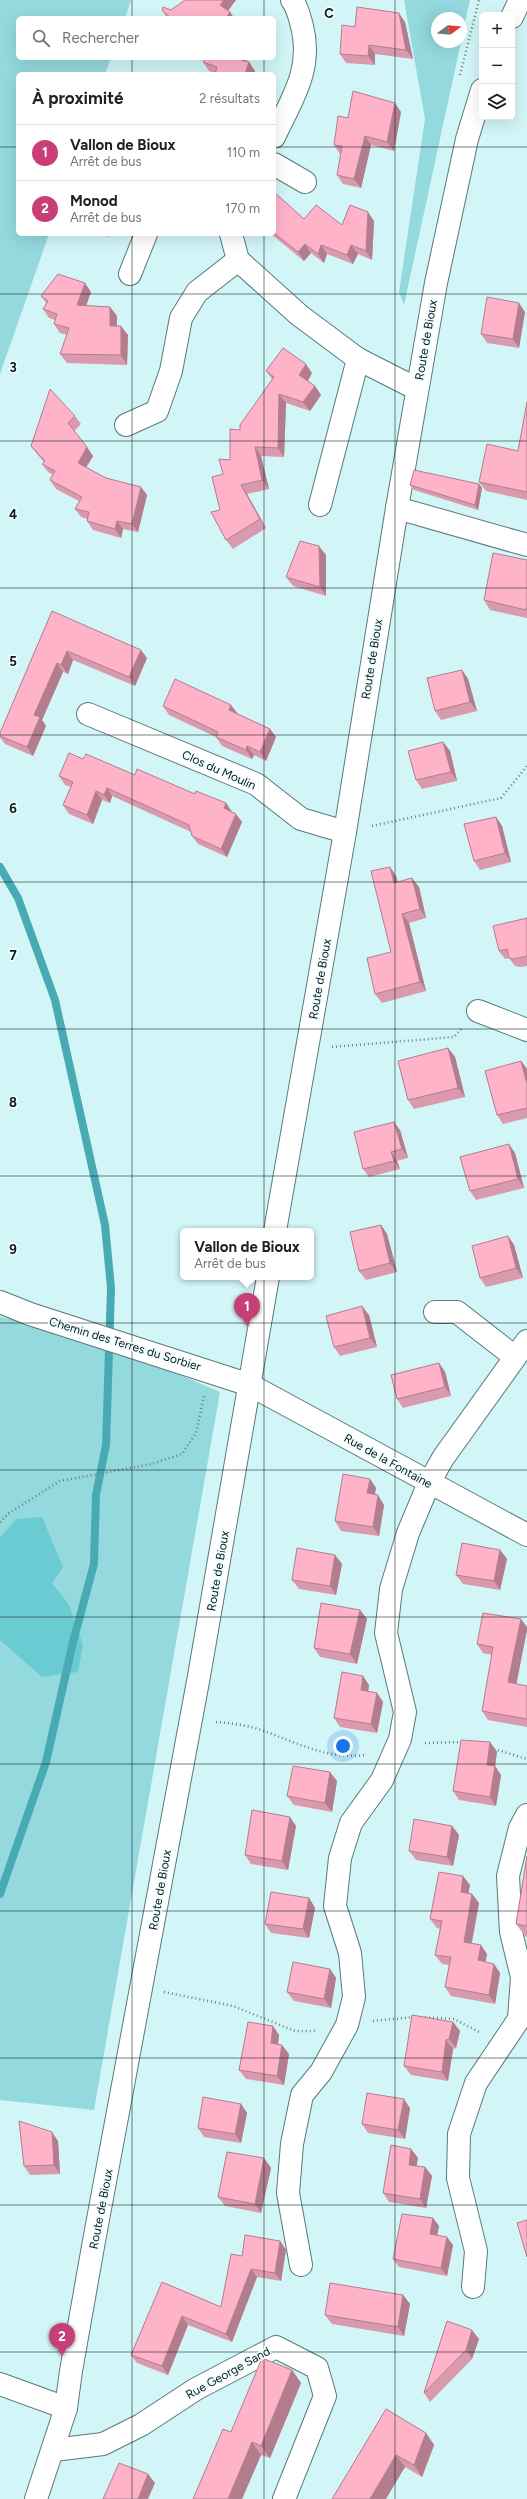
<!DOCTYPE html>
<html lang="fr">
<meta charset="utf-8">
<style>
body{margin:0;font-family:Figtree,sans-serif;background:#f2f2f2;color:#222}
.controls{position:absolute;right:12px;top:12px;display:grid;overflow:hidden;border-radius:6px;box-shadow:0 4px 16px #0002}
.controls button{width:36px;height:36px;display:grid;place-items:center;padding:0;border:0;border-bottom:1px solid #e0e0e0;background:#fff;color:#222;font:20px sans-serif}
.compass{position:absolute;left:431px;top:12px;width:36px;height:36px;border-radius:50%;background:#fff;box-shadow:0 4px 16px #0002;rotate:74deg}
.you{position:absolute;left:343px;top:1746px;width:14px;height:14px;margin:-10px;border:3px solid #fff;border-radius:50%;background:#1a73e8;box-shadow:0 0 0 6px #1a73e833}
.badge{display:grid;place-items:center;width:26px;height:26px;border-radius:50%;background:#c83e76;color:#fff;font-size:13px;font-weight:700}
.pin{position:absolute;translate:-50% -33px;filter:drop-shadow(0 1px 2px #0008)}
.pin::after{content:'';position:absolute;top:21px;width:14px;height:12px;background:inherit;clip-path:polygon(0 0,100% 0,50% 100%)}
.popup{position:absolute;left:180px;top:1228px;width:134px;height:52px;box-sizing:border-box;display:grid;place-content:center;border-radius:6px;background:#fff;filter:drop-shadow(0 1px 3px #0005);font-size:13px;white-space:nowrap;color:#767676}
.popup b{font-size:15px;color:#222}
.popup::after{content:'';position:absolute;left:50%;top:100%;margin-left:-8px;border:8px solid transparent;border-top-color:#fff}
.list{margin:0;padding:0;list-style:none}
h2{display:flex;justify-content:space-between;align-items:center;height:52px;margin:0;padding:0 16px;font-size:17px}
h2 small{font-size:13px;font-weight:400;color:#767676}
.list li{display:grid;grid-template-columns:26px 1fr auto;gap:12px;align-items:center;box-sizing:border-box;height:56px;padding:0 16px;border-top:1px solid #e0e0e0}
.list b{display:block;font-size:15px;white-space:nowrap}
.list p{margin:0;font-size:13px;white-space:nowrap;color:#767676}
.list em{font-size:13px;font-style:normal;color:#767676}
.icon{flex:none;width:22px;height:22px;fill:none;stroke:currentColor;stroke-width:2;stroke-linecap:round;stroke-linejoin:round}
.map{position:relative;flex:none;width:527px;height:2499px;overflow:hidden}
.search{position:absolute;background:#fff;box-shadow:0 4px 16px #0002;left:16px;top:16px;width:260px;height:44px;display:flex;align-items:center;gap:10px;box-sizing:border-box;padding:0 14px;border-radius:6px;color:#767676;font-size:15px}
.panel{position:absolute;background:#fff;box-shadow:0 4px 16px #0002;left:16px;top:72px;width:260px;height:164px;border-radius:6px}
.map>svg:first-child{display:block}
</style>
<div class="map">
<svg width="527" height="2499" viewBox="0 0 527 2499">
<rect width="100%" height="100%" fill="#d2f5f8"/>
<!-- green -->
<g fill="#94d9de">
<path d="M0,0h131l-6,18h-107v40h93l-6,16h-87v160h31l-49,140z"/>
<path d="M404,0h66l-9,40v-22h-24v24h24l-57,263 -5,-13 26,-173z"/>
<path d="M0,1317c76,14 149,44 220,75l-126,718 -94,-10z"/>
</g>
<!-- forest -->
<path fill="#6acbd3" d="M42,1517l21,50 -11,16 17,22 14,40 -5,27 -36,5 -42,-37v-103l17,-18z"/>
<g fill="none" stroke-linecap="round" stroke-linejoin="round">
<!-- stream -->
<path stroke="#48abb3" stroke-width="8" d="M0,867l18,31 37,102 50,225 6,63 -5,157 -10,50 -2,69 -21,78 -27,120 -46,132"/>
<!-- street casing -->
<g stroke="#59797b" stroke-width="24">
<g id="street">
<path d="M274,137c18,-38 39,-68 28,-111 -3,-10 -4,-18 -10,-26"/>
<path d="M274,164l31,18"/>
<path d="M238,260l61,55 59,44 -38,146"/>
<path d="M130,274l16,-40"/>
<path d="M358,359l59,30"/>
<path d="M126,425l31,-14 14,-40 10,-53 16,-26 41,-32 -7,-26"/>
<path d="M397,508l130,37"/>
<path d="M88,714l168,70 45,35 44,13"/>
<path d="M478,1011l49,19"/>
<path d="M0,1302l30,12 220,71 277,150"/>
<path d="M435,1312h22l58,45"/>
<path d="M301,2265l-13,-72 4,-49 10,-49 19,-23 26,-47 7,-28 -4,-44 -15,-47 5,-48 11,-35 31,-43 18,-41 5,-27 -19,-79 5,-44 17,-56 21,-50 14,-25 84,-117"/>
<path d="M473,2287l3,-36 -18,-73 1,-44 17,-51 43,-64 3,-42 -11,-45 -3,-56 12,-48 7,-13"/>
<path d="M0,2384l66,24"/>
<path d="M54,2450l49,-6 38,-19 55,-36 80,-42 41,21 8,28 -41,103"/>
</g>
</g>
<!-- secondary casing -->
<g stroke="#59797b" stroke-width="24">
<g id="secondary">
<path d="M512,17l8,-17"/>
<path d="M275,1231l70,-399 52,-324 39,-225 31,-144 15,-49"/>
<path d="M36,2499l30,-91 5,-37 23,-130 105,-565 69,-399"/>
</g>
</g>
<!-- path -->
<g stroke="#6a8183" stroke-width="2.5" stroke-dasharray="1 3" stroke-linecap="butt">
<path d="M460,75l19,-75"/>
<path d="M372,826l129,-28 26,-32"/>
<path d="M332,1047l122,-10 7,-8"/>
<path d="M0,1522l9,-9 51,-32 92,-17 30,-10 14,-21 8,-37"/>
<path d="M216,1722c15,1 30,3 45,8 35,12 66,30 104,25"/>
<path d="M425,1743l38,-1"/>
<path d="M494,1749l33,10"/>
<path d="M164,1992l69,14 62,25h20"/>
<path d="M421,2017l33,2 27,14"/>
<path d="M373,2021l41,-4"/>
</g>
<!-- street -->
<use href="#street" stroke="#fff" stroke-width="22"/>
<!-- secondary -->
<use href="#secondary" stroke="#fff" stroke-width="22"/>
</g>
<!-- wall -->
<g fill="#da9aad">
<path d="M236,0l-8,11 2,1 4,6h-67l-5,-8h9z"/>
<path d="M405,22l8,37 -38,-5v11l-29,-2 -6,-9 15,-27z"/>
<path d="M246,61l3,1 6,9 -39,2 -7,-2 -6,-9z"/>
<path d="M401,112l-7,39 -23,-6 -10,43 -18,-4 -6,-9 4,-21h-1l-6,-9 14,-27z"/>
<path d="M274,192l30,27 38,6 32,-4 -2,39 -14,-6 -5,10 -26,-10 -3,9 -13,-10 -7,8 -33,-27h3z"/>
<path d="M91,292l-5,14 24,1 7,9v10l11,9 -1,30 -60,-2 -7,-9 7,-19 -7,-2 -6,-9 1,-4 -6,-2 -6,-9 4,-5 -6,-8z"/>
<path d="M525,312l-6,36 -32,-5 -6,-9z"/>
<path d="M266,371l46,2 -4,8 7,5 6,9 -11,16 -24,-8 -2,54 -23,-1 8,33 -22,5 19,34 -33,21 -7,-9 -6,-30 3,-36 7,-14 10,-30 32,-51z"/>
<path d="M527,402v98l-41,-9 -7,-9 39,-31z"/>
<path d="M75,416l6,8 -7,7 19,25 -7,11 20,11 35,9 6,8 -9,37 -15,-3 -2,9 -28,-8 -6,-9 1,-2 -7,-2 -6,-8 4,-8 -23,-12 -6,-9 3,-5 -5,-3 -6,-8 2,-2 -7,-8 -6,-8z"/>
<path d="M479,484l3,4 -4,22 -64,-20 -4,-5z"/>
<path d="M326,555v41l-33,-10 -7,-9z"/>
<path d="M527,560v58l-37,-8 -6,-10z"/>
<path d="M52,611l95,47 -12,28 -62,-26 -5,14 -5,-2 -21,48 4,6 -13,30 -28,-12 -5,-7v-4z"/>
<path d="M462,670l6,9 9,32 -36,9 -6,-9z"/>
<path d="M163,706l75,8 32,15 6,8 -10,24 -12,-6 -2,4 -30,-13 -6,-9 -47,-22z"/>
<path d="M443,742l7,9 7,30 -35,8 -6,-9z"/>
<path d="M83,759l143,44 6,9 10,10 -15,35 -29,-13 -6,-8 -1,-4 -79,-36 -2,7 -8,-3 -9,24 -24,-10 -6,-9 8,-18 -6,-2 -6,-9z"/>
<path d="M496,817l6,9 9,36 -31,8 -6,-9z"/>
<path d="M390,867l6,9 2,6 21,5 7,31 -17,5 17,68 -44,12 -7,-9 16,-42z"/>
<path d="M527,918v48l-7,1 -5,-1 -6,-8 -4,1 -6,-8z"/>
<path d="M448,1048l7,9 10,40 -51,12 -6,-9z"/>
<path d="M521,1061l6,8v49l-24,6 -6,-9z"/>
<path d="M400,1130l8,28 -11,3 3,8 -31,8 -6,-8z"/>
<path d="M515,1153l9,35 -48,12 -6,-9z"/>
<path d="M381,1225l6,9 10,38 -31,8 -7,-9z"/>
<path d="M508,1236l6,9 9,33 -37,9 -6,-9z"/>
<path d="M369,1315l8,32 -37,9 -6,-9z"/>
<path d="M439,1363l6,9 6,24 -48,12 -6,-9z"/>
<path d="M370,1479l6,9 -1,7 9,10 -5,31 -38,-5 -6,-10z"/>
<path d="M500,1550l7,9 -7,31 -37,-6 -7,-9z"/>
<path d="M335,1555l7,9 -6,31 -37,-6 -7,-9z"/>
<path d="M360,1610l7,9 -10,45 -37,-7 -6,-9z"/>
<path d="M527,1630l-11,54 11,2v41l-39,-7 -6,-9 10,-56 -9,-2 -6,-9z"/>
<path d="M369,1685l-1,6 9,2 6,9 -6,31 -37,-6 -6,-9z"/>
<path d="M490,1742l7,10 -2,14 6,9 -5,31 -37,-6 -6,-9z"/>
<path d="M337,1781l-5,31 -38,-7 -7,-9z"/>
<path d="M296,1826l-8,44 -37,-6 -6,-9z"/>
<path d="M452,1826l7,9 -6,31 -37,-6 -7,-9z"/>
<path d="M527,1856v81l-2,-1 -9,-12z"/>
<path d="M470,1885l-2,9h4l7,9 -7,40 15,11 -2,8 9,2 6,9 -5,31 -44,-8 -6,-9 4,-22 -7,-1 -7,-9 5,-26 -3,-1 -7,-9z"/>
<path d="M309,1898l6,10 -6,30 -38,-5 -6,-9z"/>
<path d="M330,1969l6,9 -5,30 -37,-7 -7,-9z"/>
<path d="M453,2022l7,9 -4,17 -3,1 -5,32 -37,-6 -7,-9z"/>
<path d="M273,2026l6,9 -1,9 11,10 -5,31 -38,-6 -7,-9z"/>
<path d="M241,2104l6,9 -6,30 -37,-6 -6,-9z"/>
<path d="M410,2108l-5,31 -37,-6 -6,-9z"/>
<path d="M58,2141l2,33 -30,1 -6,-9z"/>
<path d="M411,2149l7,9 -2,8 9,1 7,9 -6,32 -37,-6 -6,-9z"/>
<path d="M264,2158l7,10 -10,45 -36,-7 -7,-9z"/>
<path d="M433,2218l6,8 -2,9 16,10 -6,31 -48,-9 -6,-8z"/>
<path d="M280,2241l6,9 -5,31 -24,-4 -25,65 -44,-17 -20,50 -31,-12 -6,-8 31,-73 59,25 21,-51z"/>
<path d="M403,2295l7,9 -6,32 -72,-12 -7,-9z"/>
<path d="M447,2321l32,18 -7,20 -42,43 -6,-9z"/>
<path d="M292,2370l9,13 -31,75 -9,-3 -19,44h-49z"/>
<path d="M426,2433l8,12 -12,32 -17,-10 -73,32z"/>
</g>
<!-- shaded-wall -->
<g fill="#b27d8d">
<path d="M224,0h12l-10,13 -6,-8z"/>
<path d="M230,12l4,6h-8z"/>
<path d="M399,13l6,9 8,37 -7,-9z"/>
<path d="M369,45l6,9v11l-7,-9z"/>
<path d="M241,58h6l-1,3 2,2 1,-1 6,9 -1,3h-9l-4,-14z"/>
<path d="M395,103l6,9 -7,39 -7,-9z"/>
<path d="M365,136l6,9 -10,43 -7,-9z"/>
<path d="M368,212l6,9 -2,39 -6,-9z"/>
<path d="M105,234h5l-3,3z"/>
<path d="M305,244l6,9 -7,8 -6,-9z"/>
<path d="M321,245l6,9 -3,9 -6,-9z"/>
<path d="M351,245l7,9 -5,10 -6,-9z"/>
<path d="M85,283l6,9 -8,22 -6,-9z"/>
<path d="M519,303l6,9 -6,36 -6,-9z"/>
<path d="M110,307l7,9v19l-7,-9z"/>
<path d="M121,326l7,9 -1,30 -6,-10z"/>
<path d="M306,364l6,9 -6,11 -7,-9z"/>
<path d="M315,386l6,9 -11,16 -7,-9z"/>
<path d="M279,394l7,9 -2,54 -6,-9z"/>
<path d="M87,447l6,9 -9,15 -6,-8z"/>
<path d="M255,447l6,9 8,33 -7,-9z"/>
<path d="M479,484l3,4 -4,22 -3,-5z"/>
<path d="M241,485l6,9 19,34 -6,-9z"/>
<path d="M141,487l6,8 -9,37 -6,-8z"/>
<path d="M117,521l6,8 -2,9 -6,-9z"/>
<path d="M319,546l7,9v41l-6,-9z"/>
<path d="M141,650l6,8 -12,28 -6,-9z"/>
<path d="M67,651l6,9 -5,14 -7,-9z"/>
<path d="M57,663l6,9 -21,48 4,6 -13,30 -6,-9 7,-32z"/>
<path d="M462,670l6,9 9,32 -7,-9z"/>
<path d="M231,705l7,9 -9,-4z"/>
<path d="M270,729l6,8 -10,24 -6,-9z"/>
<path d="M443,742l7,9 7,30 -6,-9z"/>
<path d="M247,746l7,9 -2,4 -6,-9z"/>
<path d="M107,788l5,8 -2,7 -6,-8z"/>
<path d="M96,791l6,9 -9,24 -6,-9z"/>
<path d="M226,803l6,9 -8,-4z"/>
<path d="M236,814l6,8 -15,35 -6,-8z"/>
<path d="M496,817l6,9 9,36 -6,-9z"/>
<path d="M390,867l6,9 4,16 -6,-9z"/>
<path d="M412,878l7,9 7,31 -6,-9z"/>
<path d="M402,914l7,9 17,68 -6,-9z"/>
<path d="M448,1048l7,9 10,40 -7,-9z"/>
<path d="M521,1061l6,8v15z"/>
<path d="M394,1122l6,8 8,28 -6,-9z"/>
<path d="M509,1144l6,9 9,35 -6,-9z"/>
<path d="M391,1152l6,9 3,8 -6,-8z"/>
<path d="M381,1225l6,9 10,38 -7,-9z"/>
<path d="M508,1236l6,9 9,33 -7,-10z"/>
<path d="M362,1306l7,9 8,32 -7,-9z"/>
<path d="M439,1363l6,9 6,24 -6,-9z"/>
<path d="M370,1479l6,9 -3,14 -6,-9z"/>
<path d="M378,1495l6,10 -5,31 -6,-9z"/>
<path d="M500,1550l7,9 -7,31 -6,-9z"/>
<path d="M335,1555l7,9 -6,31 -6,-9z"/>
<path d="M360,1610l7,9 -10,45 -7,-10z"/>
<path d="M521,1619l6,8v3l-12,61 -7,-9z"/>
<path d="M363,1676l6,9 -2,14 -6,-9z"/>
<path d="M377,1693l6,9 -6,31 -6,-9z"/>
<path d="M490,1742l7,10 -2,14 6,9 -5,31 -6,-9 -3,-32z"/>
<path d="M330,1772l7,9 -5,31 -7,-9z"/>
<path d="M290,1817l6,9 -8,44 -6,-9z"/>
<path d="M452,1826l7,9 -6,31 -6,-9z"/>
<path d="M463,1876l7,9 -3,16 -6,-9z"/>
<path d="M472,1894l7,9 -9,48 -6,-9z"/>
<path d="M309,1898l6,10 -6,30 -6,-9z"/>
<path d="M481,1945l6,9 -3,15 -6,-9z"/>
<path d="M494,1964l6,9 -5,31 -6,-9z"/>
<path d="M330,1969l6,9 -5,30 -7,-9z"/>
<path d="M453,2022l7,9 -4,17 -7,-9z"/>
<path d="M273,2026l6,9 -2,17 -6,-9z"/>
<path d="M446,2040l7,9 -5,32 -6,-9z"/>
<path d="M282,2045l7,9 -5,31 -7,-9z"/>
<path d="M404,2099l6,9 -5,31 -7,-9z"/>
<path d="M241,2104l6,9 -6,30 -6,-9z"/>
<path d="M52,2132l6,9 2,33 -6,-9z"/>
<path d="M411,2149l7,9 -3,16 -6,-9z"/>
<path d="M264,2158l7,10 -10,45 -6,-9z"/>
<path d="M425,2167l7,9 -6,32 -6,-9z"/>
<path d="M433,2218l6,8 -3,16 -6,-8z"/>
<path d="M447,2237l6,8 -6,31 -6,-8z"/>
<path d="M280,2241l6,9 -5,31 -6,-8z"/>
<path d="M251,2269l6,8 -25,65 -6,-8z"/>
<path d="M403,2295l7,9 -6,32 -6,-9z"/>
<path d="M182,2316l6,9 -20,50 -6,-9z"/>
<path d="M472,2330l7,9 -7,20 -6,-9z"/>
<path d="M292,2370l9,13 -31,75 -9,-12z"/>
<path d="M426,2433l8,12 -12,32 -8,-12z"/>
<path d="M252,2442l9,13 -19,44h-14z"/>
<path d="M396,2455l9,12 -19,32h-16z"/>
<path d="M148,2474l7,9 -7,16h-10z"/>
</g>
<!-- building -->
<g fill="#feb3c9" stroke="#b27d8d">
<path d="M185,0h39l-4,5 10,7 -4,6h-55l-9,-8 1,-3 8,3z"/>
<path d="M357,7l42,6 7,37 -37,-5 -1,11 -28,-2 2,-29 13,2z"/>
<path d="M206,58h35v2l8,2 -4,12h-30l2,-7 -14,-5z"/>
<path d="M353,91l42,12 -8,39 -22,-6 -11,43 -17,-4 5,-29 -8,-1 4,-29 10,2z"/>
<path d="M274,192l30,27 12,-14 26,20 8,-20 18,7 -2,39 -15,-6 -4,10 -26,-10 -3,9 -13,-10 -7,8 -24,-19z"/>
<path d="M58,274l27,9 -8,22 33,2v19h11v29l-61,-1 9,-26 -15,-4 3,-10 -14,-5 5,-8 -7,-5z"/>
<path d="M487,297l32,6 -6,36 -32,-5z"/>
<path d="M283,348l23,16 -7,11 16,11 -12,16 -24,-8 -1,54 -23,-1 7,33 -21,5 19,34 -34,21 -15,-28 9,-2 -8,-33 11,-3 -4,-15 11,1v-31l10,1v-5l34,-48 -8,-6z"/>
<path d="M50,389l25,27 -7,7 19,24 -9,16 28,15 35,9 -9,37 -15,-3 -2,8 -28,-8 2,-9 -14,-3 7,-12 -32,-17 5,-9 -13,-7 3,-3 -14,-15z"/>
<path d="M527,402v90l-48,-10 8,-38 31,7z"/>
<path d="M414,470l65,14 -4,21 -65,-20z"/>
<path d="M300,541l19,5 1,41 -34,-10z"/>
<path d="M493,553l34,7v47l-1,3 -42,-10z"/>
<path d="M52,611l89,39 -12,27 -62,-26 -6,14 -4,-2 -23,52 6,2 -13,30 -27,-11v-3z"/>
<path d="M462,670l8,32 -35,9 -8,-33z"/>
<path d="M175,679l56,26 -2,5 41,19 -10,23 -13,-6 -1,4 -30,-13 2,-5 -55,-26z"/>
<path d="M443,742l8,30 -35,8 -8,-29z"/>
<path d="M69,753l14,6 3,-5 49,21 2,-6 58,25 1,-3 30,12 -2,5 12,6 -15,35 -29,-13 -3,-11 -82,-37 -3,7 -8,-4 -9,24 -24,-10 10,-23 -14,-6z"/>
<path d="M496,817l9,36 -31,8 -10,-37z"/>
<path d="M390,867l4,16 18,-5 8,31 -18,5 18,68 -45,12 -8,-36 24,-6 -20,-81z"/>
<path d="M527,918v38l-13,3 -5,-1 -2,-9 -8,2 -6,-25z"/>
<path d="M448,1048l10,40 -50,12 -10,-39z"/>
<path d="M521,1061l6,23v24l-30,7 -12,-44z"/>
<path d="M394,1122l8,27 -11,3 3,9 -31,8 -9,-37z"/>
<path d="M509,1144l9,35 -48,12 -10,-34z"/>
<path d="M381,1225l9,38 -31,8 -9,-39z"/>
<path d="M508,1236l8,32 -36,10 -8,-32z"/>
<path d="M362,1306l8,32 -36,9 -8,-31z"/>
<path d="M439,1363l6,24 -48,12 -6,-24z"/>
<path d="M343,1474l27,5 -3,14 11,2 -5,32 -38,-6z"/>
<path d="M462,1543l38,7 -6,31 -38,-6z"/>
<path d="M297,1548l38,7 -5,31 -38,-6z"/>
<path d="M321,1603l39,7 -10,44 -36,-6z"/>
<path d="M483,1613l38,6 -13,63 19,4v33l-45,-8 11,-64 -16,-3z"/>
<path d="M342,1672l21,4 -2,14 16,3 -6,31 -37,-6z"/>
<path d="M461,1740l29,2 -3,23 8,1 -5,31 -37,-6z"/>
<path d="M293,1766l37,6 -5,31 -38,-7z"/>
<path d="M252,1810l38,7 -8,44 -37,-6z"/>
<path d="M414,1819l38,7 -5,31 -38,-6z"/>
<path d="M527,1856v70l-11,-2z"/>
<path d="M439,1872l24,4 -2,16 11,2 -8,48 17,3 -3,15 16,4 -5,31 -44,-8 6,-30 -16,-2 7,-34 -12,-2z"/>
<path d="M271,1892l38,6 -6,31 -38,-5z"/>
<path d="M293,1962l37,7 -6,30 -37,-7z"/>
<path d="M412,2015l41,7 -4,17 -3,1 -4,32 -38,-6z"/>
<path d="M248,2022l25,4 -2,17 11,2 -5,31 -38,-6z"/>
<path d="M367,2093l37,6 -6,31 -36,-6z"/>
<path d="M203,2097l38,7 -6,30 -37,-6z"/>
<path d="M19,2121l33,11 2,33 -30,1z"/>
<path d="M391,2145l20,4 -2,16 16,2 -5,32 -37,-6z"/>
<path d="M227,2152l37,6 -9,46 -37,-7z"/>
<path d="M402,2214l31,4 -3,16 17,3 -6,31 -48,-9z"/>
<path d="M527,2220v37l-10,-34z"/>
<path d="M245,2235l35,6 -5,32 -24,-4 -25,65 -44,-18 -20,50 -31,-11 31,-73 59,25 10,-53 11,2z"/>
<path d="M330,2283l73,12 -5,32 -73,-12z"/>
<path d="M447,2321l25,9 -6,20 -42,43z"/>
<path d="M262,2358l30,12 -31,76 -9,-4 -24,57h-35l30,-70 8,3z"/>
<path d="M386,2409l40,24 -12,32 -18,-10 -26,44h-38z"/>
<path d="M119,2463l29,11 -10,25h-35z"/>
</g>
<!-- grid -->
<path fill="none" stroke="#0d1a1b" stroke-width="1" stroke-opacity="0.55" d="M132,0v18M264,0v18M395,0v2499M132,58v16M264,58v16M0,147h18M274,147h253M132,234v2265M264,234v2265M0,294h527M0,441h527M0,588h527M0,735h527M0,882h527M0,1029h527M0,1176h527M0,1323h527M0,1470h527M0,1617h527M0,1764h527M0,1911h527M0,2058h527M0,2205h527M0,2352h527"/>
<g text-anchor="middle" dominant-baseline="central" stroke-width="3.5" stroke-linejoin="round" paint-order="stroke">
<!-- street labels -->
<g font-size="12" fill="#0d1a1b" stroke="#f0feff">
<text transform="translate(426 340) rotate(-80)">Route de Bioux</text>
<text transform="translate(372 659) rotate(-81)">Route de Bioux</text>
<text transform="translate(219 770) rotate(24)">Clos du Moulin</text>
<text transform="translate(320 979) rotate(-80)">Route de Bioux</text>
<text transform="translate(125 1344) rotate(17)">Chemin des Terres du Sorbier</text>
<text transform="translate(388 1461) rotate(29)">Rue de la Fontaine</text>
<text transform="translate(218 1571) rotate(-80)">Route de Bioux</text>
<text transform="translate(160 1890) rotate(-80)">Route de Bioux</text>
<text transform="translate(101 2209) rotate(-79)">Route de Bioux</text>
<text transform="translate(228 2373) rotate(-29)">Rue George Sand</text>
</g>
</g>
<g font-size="13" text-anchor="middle" font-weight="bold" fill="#0d1a1b" stroke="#f0feff" stroke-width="3.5" stroke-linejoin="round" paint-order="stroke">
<text x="329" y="18">C</text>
<text x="13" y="372">3</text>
<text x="13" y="519">4</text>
<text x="13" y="666">5</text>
<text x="13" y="813">6</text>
<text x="13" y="960">7</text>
<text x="13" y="1107">8</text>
<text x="13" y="1254">9</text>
</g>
</svg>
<div class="controls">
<button>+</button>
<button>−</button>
<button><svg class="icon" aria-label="layers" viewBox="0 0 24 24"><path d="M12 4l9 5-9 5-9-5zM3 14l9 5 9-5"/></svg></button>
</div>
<svg class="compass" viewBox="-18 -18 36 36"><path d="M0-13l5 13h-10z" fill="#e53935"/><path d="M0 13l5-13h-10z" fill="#767676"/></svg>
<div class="you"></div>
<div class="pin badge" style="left:247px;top:1326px">1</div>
<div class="popup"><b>Vallon de Bioux</b>Arrêt de bus</div>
<div class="pin badge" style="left:62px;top:2356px">2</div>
<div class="search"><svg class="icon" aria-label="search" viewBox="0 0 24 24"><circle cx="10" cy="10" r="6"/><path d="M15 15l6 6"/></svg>Rechercher</div>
<section class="panel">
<h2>À proximité<small>2 résultats</small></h2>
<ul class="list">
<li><span class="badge">1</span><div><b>Vallon de Bioux</b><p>Arrêt de bus</p></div><em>110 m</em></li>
<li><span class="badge">2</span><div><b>Monod</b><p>Arrêt de bus</p></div><em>170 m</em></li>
</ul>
</section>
</div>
